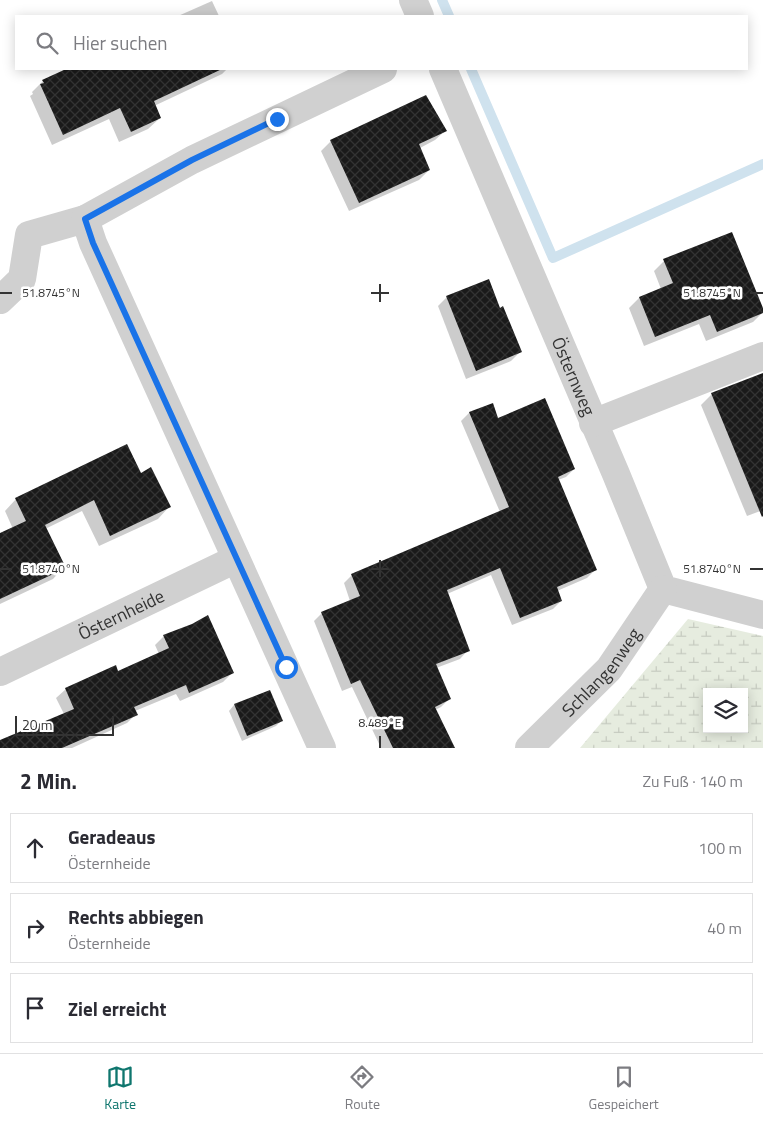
<!DOCTYPE html>
<html lang="de">
<meta charset="utf-8">
<style>
body{margin:0;font-family:"Titillium Web",sans-serif;background:#f7f7f7;color:#2b2b33}
.controls{position:absolute;right:15px;bottom:15px;display:grid;overflow:hidden;border-radius:0px;box-shadow:0 2px 12px #0003}
.controls button{width:45px;height:45px;display:grid;place-items:center;padding:0;border:0;border-bottom:1px solid #e1e1e2;background:#fff;color:#2b2b33;font:25px sans-serif}
.scale{position:absolute;left:15px;bottom:12px;width:99px;box-sizing:border-box;padding-left:5px;border:2px solid #333;border-top:0;font-size:14px;line-height:18px;white-space:nowrap;color:#333;-webkit-text-stroke:4px #fff;paint-order:stroke}
.stop{position:absolute;width:15px;height:15px;margin:-11px;border:4px solid #1a73e8;border-radius:50%;background:#fff}
.stop.end{background:#1a73e8;border-color:#fff;box-shadow:0 1px 5px #0008}
.list{margin:0;padding:0;list-style:none}
h2{display:flex;justify-content:space-between;align-items:center;height:65px;margin:0;padding:0 20px;font-size:21px}
h2 small{font-size:16px;font-weight:400;color:#7c7c81}
.list li{display:grid;grid-template-columns:32px 1fr auto;gap:15px;align-items:center;box-sizing:border-box;height:70px;margin:0 10px 10px;padding:0 10px;border:1px solid #e1e1e2;border-radius:0px}
.list b{display:block;font-size:19px;white-space:nowrap}
.list p{margin:0;font-size:16px;white-space:nowrap;color:#7c7c81}
.list em{font-size:16px;font-style:normal;color:#7c7c81}
.icon{flex:none;width:28px;height:28px;fill:none;stroke:currentColor;stroke-width:2;stroke-linecap:round;stroke-linejoin:round}
.map{position:relative;flex:none;width:763px;height:748px;overflow:hidden}
.search{position:absolute;background:#fff;box-shadow:0 2px 12px #0003;left:15px;right:15px;top:15px;height:55px;display:flex;align-items:center;gap:12px;box-sizing:border-box;padding:0 18px;border-radius:0px;color:#7c7c81;font-size:19px}
.sheet{height:305px;background:#fff}
nav{display:flex;justify-content:space-around;align-items:center;box-sizing:border-box;height:70px;border-top:1px solid #e1e1e2;background:#fff;font-size:14px;color:#7c7c81}
nav a{display:grid;justify-items:center;gap:2px}
nav .on{color:#0f766e}
.map>svg:first-child{display:block}
</style>
<div class="map">
<svg width="763" height="748" viewBox="0 0 763 748">
<defs>
<pattern id="wetland-marsh" width="20" height="14" patternUnits="userSpaceOnUse" patternTransform="scale(1.25)"><rect width="20" height="14" fill="#e6ecdf"/><path d="M1 5h8M5 5V1M11 12h8M15 12V8" fill="none" stroke="#c6cbc0"/></pattern>
<pattern id="building-cross-hatch" width="8" height="8" patternUnits="userSpaceOnUse" patternTransform="scale(1.25)"><rect width="8" height="8" fill="#1a1a1a"/><path d="M0 0l8 8M0 8l8-8" fill="none" stroke="#333"/></pattern>
</defs>
<rect width="100%" height="100%" fill="#fff"/>
<!-- wetland -->
<path fill="url(#wetland-marsh)" fill-rule="evenodd" d="M688,619l75,17v112h-183zM707,692h37v37h-37z"/>
<!-- shadow -->
<g fill="#0003">
<path d="M212,1l7,15h-41z"/>
<path d="M69,69h158l-5,5 -68,32 6,12 -12,11 -29,13 -10,-23 -57,26 -22,-49 3,-2 -1,-2 11,-11z"/>
<path d="M445,131l-10,9 -15,8 9,22 -10,10 -70,31 -28,-60 10,-10z"/>
<path d="M664,261l99,50v1l-10,10 -47,19 -7,-17 -55,22 -15,-38 10,-10 22,-9 -7,-18z"/>
<path d="M447,297l52,12 21,43 -9,9 -45,18 -28,-73z"/>
<path d="M763,374v136l-16,6 -46,-111 11,-11z"/>
<path d="M492,404l5,16 77,49 -8,8 -8,3 37,90 -8,8 -30,13 4,10 -8,8 -41,16 -21,-50 -44,19 21,56 -8,9 -24,9 13,31 -8,8 -6,3 11,38h-65l-29,-61 -10,4 -28,-70 8,-8 28,-12 -6,-18 8,-8 148,-63 -39,-91 8,-8z"/>
<path d="M140,474l29,33 -11,12 -59,27 -17,-35 -37,18 19,38 -11,12 -53,25v-69l13,-6 -8,-18 11,-12z"/>
<path d="M164,636l69,36 -10,10 -43,19 -4,-7 -41,17 1,3 -9,9 -55,25h-72v-4l64,-30 -8,-16 10,-9 52,-17 41,-18 -4,-9z"/>
<path d="M269,691l12,30 -5,5 -34,15 -13,-30 5,-6z"/>
</g>
<g fill="none" stroke-linecap="round" stroke-linejoin="round">
<!-- stream -->
<g stroke="#cfe2ee" stroke-width="10">
<path d="M442,0l7,16"/>
<path d="M471,69l82,189 210,-94"/>
</g>
</g>
<!-- building -->
<g fill="url(#building-cross-hatch)">
<path d="M66,69h156l-68,32 7,17 -30,14 -11,-24 -57,27 -23,-51 4,-1 -2,-3z"/>
<path d="M426,95l21,36 -28,13 11,26 -71,33 -29,-63z"/>
<path d="M732,232l31,76v5l-46,19 -7,-17 -55,22 -16,-40 34,-14 -10,-24z"/>
<path d="M489,279l11,29 3,-2 19,46 -46,19 -30,-75z"/>
<path d="M763,373v143l-1,1 -51,-124z"/>
<path d="M545,398l30,71 -17,8 39,93 -40,17 5,14 -42,17 -20,-50 -53,22 23,61 -34,13 15,35 -16,8 20,41h-62l-33,-68 -9,4 -30,-72 39,-16 -9,-22 158,-67 -40,-95 24,-9 5,15z"/>
<path d="M127,444l14,29 10,-6 20,40 -61,29 -16,-36 -49,25 21,43 -66,31v-66l26,-12 -11,-23z"/>
<path d="M208,615l26,58 -45,20 -3,-8 -52,22 4,8 -76,33h-62v-8l74,-31 -9,-21 51,-23 2,6 51,-23 -6,-13 29,-11z"/>
<path d="M270,690l13,31 -36,15 -13,-32z"/>
</g>
<g fill="none" stroke-linecap="round" stroke-linejoin="round">
<!-- minor -->
<g stroke="#d0d0d0" stroke-width="28">
<path d="M413,0l7,16"/>
<path id="s1" d="M443,69l173,405 47,115 100,26"/>
<path d="M0,300l22,-21 7,-44 56,-16"/>
<path d="M593,423l170,-67"/>
<path id="s2" d="M0,672l236,-113"/>
<path d="M322,748l-229,-505 -8,-24 107,-59 191,-91"/>
<path id="s3" d="M529,748l80,-79 54,-80"/>
</g>
</g>
<g fill="none" stroke-linecap="round" stroke-linejoin="round">
<!-- route -->
<path stroke="#1a73e8" stroke-width="6" d="M277,119l-85,41 -107,59 8,24 193,424"/>
</g>
<!-- ticks -->
<path fill="none" stroke="#333" stroke-width="2" d="M380,284v18M0,293h12M371,293h18M750,293h13M380,560v17M0,569h12M371,569h18M750,569h13M380,736v12"/>
<g text-anchor="middle" dominant-baseline="central" stroke-width="5" stroke-linejoin="round" paint-order="stroke">
<!-- street labels -->
<g font-size="18" fill="#333" stroke="#fff">
<text stroke="none"><textPath href="#s1" startOffset="334">Östernweg</textPath></text>
<text stroke="none"><textPath href="#s2" startOffset="134">Östernheide</textPath></text>
<text stroke="none"><textPath href="#s3" startOffset="105">Schlangenweg</textPath></text>
</g>
</g>
<g font-size="12" text-anchor="middle" fill="#333" stroke="#fff" stroke-width="5" stroke-linejoin="round" paint-order="stroke">
<text x="51" y="297">51.8745°N</text>
<text x="712" y="297">51.8745°N</text>
<text x="51" y="573">51.8740°N</text>
<text x="712" y="573">51.8740°N</text>
<text x="380" y="727">8.489°E</text>
</g>
</svg>
<div class="controls">
<button><svg class="icon" aria-label="layers" viewBox="0 0 24 24"><path d="M12 4l9 5-9 5-9-5zM3 14l9 5 9-5"/></svg></button>
</div>
<div class="scale">20 m</div>
<div class="stop" style="left:286px;top:667px"></div>
<div class="stop end" style="left:277px;top:119px"></div>
<div class="search"><svg class="icon" aria-label="search" viewBox="0 0 24 24"><circle cx="10" cy="10" r="6"/><path d="M15 15l6 6"/></svg>Hier suchen</div>
</div>
<section class="sheet">
<h2>2 Min.<small>Zu Fuß · 140 m</small></h2>
<ul class="list">
<li><svg class="icon" aria-label="ahead" viewBox="0 0 24 24"><path d="M12 20V5M6 11l6-6 6 6"/></svg><div><b>Geradeaus</b><p>Östernheide</p></div><em>100 m</em></li>
<li><svg class="icon" aria-label="right" viewBox="0 0 24 24"><path d="M7 20v-9h11M14 6l5 5-5 5"/></svg><div><b>Rechts abbiegen</b><p>Östernheide</p></div><em>40 m</em></li>
<li><svg class="icon" aria-label="arrive" viewBox="0 0 24 24"><path d="M6 21V4h12l-3 4 3 4H6"/></svg><div><b>Ziel erreicht</b></div></li>
</ul>
</section>
<nav>
<a class="on"><svg class="icon" aria-label="map" viewBox="0 0 24 24"><path d="M3 6l6-2 6 2 6-2v14l-6 2-6-2-6 2zM9 4v14M15 6v14"/></svg>Karte</a>
<a><svg class="icon" aria-label="directions" viewBox="0 0 24 24"><path d="M12 3l9 9-9 9-9-9zM9 14v-3h6M13 9l2 2-2 2"/></svg>Route</a>
<a><svg class="icon" aria-label="saved" viewBox="0 0 24 24"><path d="M7 4h10v16l-5-4-5 4z"/></svg>Gespeichert</a>
</nav>
